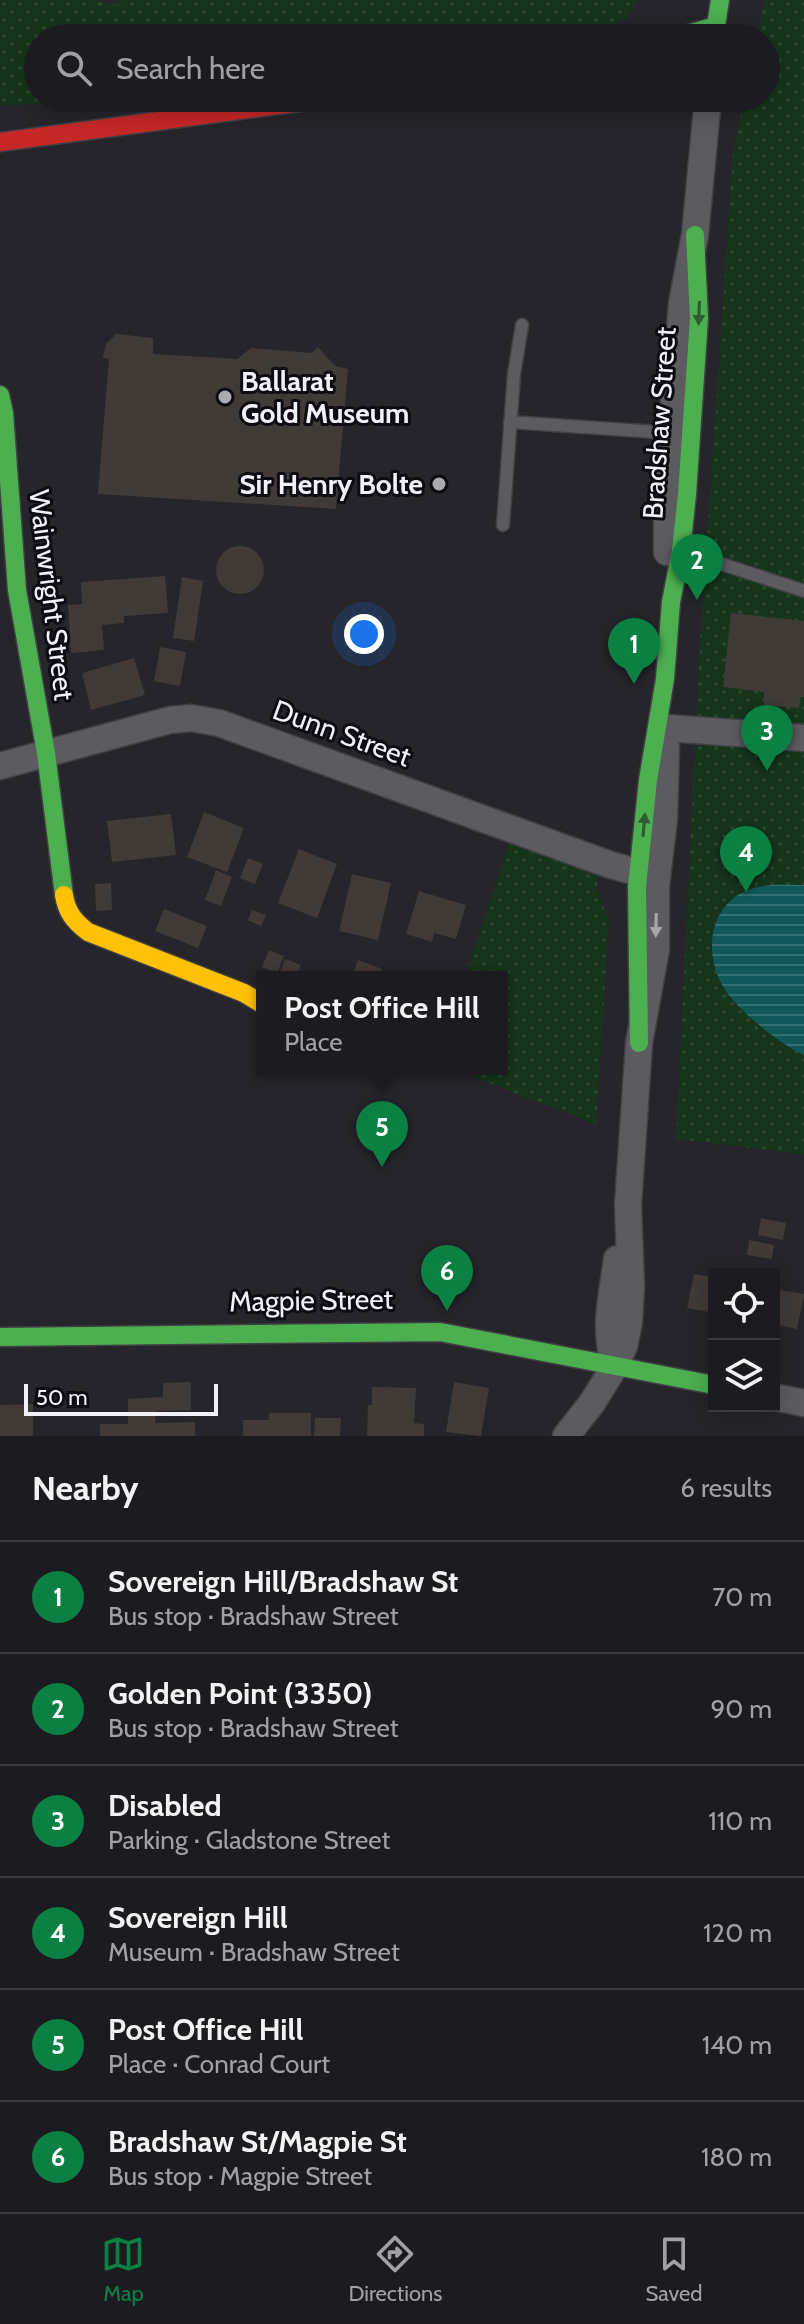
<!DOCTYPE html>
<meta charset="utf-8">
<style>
body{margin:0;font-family:Cabin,sans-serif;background:#29292d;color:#f1f3f6}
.controls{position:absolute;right:24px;bottom:24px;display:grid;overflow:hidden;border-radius:0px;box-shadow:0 4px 20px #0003}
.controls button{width:72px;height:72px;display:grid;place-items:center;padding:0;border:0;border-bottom:2px solid #3a3a3e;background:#1c1c20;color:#f1f3f6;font:40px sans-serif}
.scale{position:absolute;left:24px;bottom:20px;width:194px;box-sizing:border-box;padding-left:8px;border:4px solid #f2f1f9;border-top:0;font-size:22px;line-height:28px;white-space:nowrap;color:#f2f1f9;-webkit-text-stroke:6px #0d0c12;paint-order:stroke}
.you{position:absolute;left:364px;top:634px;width:28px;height:28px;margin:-20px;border:6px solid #fff;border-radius:50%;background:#1a73e8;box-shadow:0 0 0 12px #1a73e833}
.badge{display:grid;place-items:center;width:52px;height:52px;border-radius:50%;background:#0b8043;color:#fff;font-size:26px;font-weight:700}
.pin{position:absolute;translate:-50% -66px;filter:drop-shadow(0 2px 4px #0008)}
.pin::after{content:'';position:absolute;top:42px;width:28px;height:24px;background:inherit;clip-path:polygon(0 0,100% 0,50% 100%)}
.popup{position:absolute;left:256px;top:971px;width:252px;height:104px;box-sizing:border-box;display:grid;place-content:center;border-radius:0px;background:#1c1c20;filter:drop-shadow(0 2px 6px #0005);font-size:26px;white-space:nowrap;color:#a0a1a5}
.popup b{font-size:30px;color:#f1f3f6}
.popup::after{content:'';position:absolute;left:50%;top:100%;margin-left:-16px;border:16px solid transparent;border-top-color:#1c1c20}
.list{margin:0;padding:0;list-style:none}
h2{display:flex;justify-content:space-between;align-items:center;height:104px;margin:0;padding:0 32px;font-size:34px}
h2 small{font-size:26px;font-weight:400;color:#a0a1a5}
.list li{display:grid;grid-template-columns:52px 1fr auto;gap:24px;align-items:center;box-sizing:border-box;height:112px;padding:0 32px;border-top:2px solid #3a3a3e}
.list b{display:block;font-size:30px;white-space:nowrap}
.list p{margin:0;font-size:26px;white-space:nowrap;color:#a0a1a5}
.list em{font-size:26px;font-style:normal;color:#a0a1a5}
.icon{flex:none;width:44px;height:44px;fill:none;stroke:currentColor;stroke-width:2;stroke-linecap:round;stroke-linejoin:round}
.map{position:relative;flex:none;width:804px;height:1436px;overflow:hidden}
.search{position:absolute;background:#1c1c20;box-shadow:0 4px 20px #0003;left:24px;right:24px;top:24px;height:88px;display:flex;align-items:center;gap:20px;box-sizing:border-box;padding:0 28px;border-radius:44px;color:#a0a1a5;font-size:30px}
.sheet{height:776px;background:#1c1c20}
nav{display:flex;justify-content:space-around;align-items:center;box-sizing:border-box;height:112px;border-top:2px solid #3a3a3e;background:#1c1c20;font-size:22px;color:#a0a1a5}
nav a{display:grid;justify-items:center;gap:4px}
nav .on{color:#0b8043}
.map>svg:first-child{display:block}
</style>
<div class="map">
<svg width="804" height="1436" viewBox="0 0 804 1436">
<defs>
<pattern id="grass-dots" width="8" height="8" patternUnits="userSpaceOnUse" patternTransform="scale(2)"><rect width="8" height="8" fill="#16351b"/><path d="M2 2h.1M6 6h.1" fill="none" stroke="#2d4932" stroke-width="1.8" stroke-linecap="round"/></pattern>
<pattern id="water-rules" width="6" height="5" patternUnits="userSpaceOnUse" patternTransform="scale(2)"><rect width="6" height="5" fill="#11585a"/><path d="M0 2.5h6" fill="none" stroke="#347072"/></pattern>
</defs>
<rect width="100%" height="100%" fill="#26252b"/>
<!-- grass -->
<g fill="url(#grass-dots)">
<path d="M0,0h93l24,5 2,-5h518l-10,18 -26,11 -43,9h-520v60h102l-28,4 -112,3z"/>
<path d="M765,0h39v1154l-128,-15 24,-494 33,-493 12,-54h21v-60h-9z"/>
<path d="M510,842l87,32v14l12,34 -13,202 -143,-55h49v-92h-37z"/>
</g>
<!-- water -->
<path fill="url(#water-rules)" d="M804,885v170c-24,-11 -66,-44 -80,-67 -20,-32 -16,-78 19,-96 17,-9 42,-7 61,-7z"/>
<!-- building -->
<g fill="#403b37">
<path d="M116,334l37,4v16l84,5 14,-11 61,5 6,-6 17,19 13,3 -12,140 -238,-15 11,-135 -6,-1 1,-6 2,-8z"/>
<circle cx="240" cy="570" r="24"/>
<path d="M165,576l3,37 -44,3v7l-22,2 2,25 -33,3 -3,-48 14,-1 -1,-22z"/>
<path d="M182,577l21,4 -9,60 -21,-3z"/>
<path d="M731,613l73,8v76h-3l-2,11 -35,-3v-13l-41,-5z"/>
<path d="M160,647l26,5 -6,34 -26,-5z"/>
<path d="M134,658l11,37 -54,15 -9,-37z"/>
<path d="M204,812l40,16 -17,44 -40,-15z"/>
<path d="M171,814l5,41 -64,7 -5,-41z"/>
<path d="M299,849l38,15 -20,54 -39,-15z"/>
<path d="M248,858l15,6 -8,20 -15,-6z"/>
<path d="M216,870l16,7 -11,29 -16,-6z"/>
<path d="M352,874l39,9 -13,57 -39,-9z"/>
<path d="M111,883l1,27 -16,1 -1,-27z"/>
<path d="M419,891l47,14 -10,34 -22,-6 -2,9 -26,-8z"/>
<path d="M164,909l43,17 -9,22 -43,-17z"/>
<path d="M252,910l14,5 -5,11 -13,-6z"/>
<path d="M269,950l15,6 -7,17 -15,-6z"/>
<path d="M285,959l16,6 -4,12 -17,-5z"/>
<path d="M358,960l24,9 -4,8h-26z"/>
<path d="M761,1218l25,5 -3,17 -25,-5z"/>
<path d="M749,1240l25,5 -2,14 -25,-4z"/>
<path d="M694,1274l20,3v36l-27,-5z"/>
<path d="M774,1289l30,5 -7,35 -23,-5z"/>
<path d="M191,1382v28l-35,1 -1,12 40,-1v14h-95v-12h28v-25l35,-2v-14z"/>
<path d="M454,1382l35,6 -8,48 -35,-4z"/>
<path d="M372,1387l44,1 -2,35 10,1v12h-57l1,-31h4z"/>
<path d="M33,1404v32h-33v-31z"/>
<path d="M269,1413h42v23h-68v-16h26z"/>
<path d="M315,1418h26l-1,18h-26z"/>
</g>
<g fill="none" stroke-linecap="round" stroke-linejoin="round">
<!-- lane casing -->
<g stroke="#414045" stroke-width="15">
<g id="lane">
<path d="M510,422l161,11"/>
<path d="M503,525l11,-151 8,-49"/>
<path d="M685,552l119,39"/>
</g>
</g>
<!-- street casing -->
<g stroke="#414045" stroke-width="29">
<g id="street">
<path d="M667,552v-64l15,-185 13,-68 13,-137"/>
<path d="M667,728l137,10"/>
<path d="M0,766l170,-46 21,-2 28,5 389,141 45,13"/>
<path d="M615,1366c-12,-39 -3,-68 2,-107"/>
<path d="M774,1397l30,6"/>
<path d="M566,1436l26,-33 23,-37 9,-20 5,-24 2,-36 -3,-81 11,-162 17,-94v-63l8,-67 2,-72"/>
</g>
</g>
<!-- fast casing -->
<g stroke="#414045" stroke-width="21">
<g id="fast">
<path d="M674,38l42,-12 4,-26"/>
<path d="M0,395l4,18 13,177 29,163 18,142"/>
<path d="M639,1043l-2,-156 11,-107 17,-101 6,-77 10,-51 6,-57 12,-176 -4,-83"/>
<path d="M0,1337l440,-5 274,53"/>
</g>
</g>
<!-- slow casing -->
<g stroke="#414045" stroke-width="21">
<path id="slow" d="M64,895c3,18 10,26 24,37l156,61 18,11"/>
</g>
<!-- jam casing -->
<g stroke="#414045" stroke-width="21">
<path id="jam" d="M0,142l331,-44"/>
</g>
<!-- lane -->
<use href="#lane" stroke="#5c5b60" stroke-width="12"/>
<!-- street -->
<use href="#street" stroke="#5c5b60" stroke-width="26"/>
<!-- fast -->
<use href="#fast" stroke="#4caf50" stroke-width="18"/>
<!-- slow -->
<use href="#slow" stroke="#ffc107" stroke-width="18"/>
<!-- jam -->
<use href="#jam" stroke="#c62828" stroke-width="18"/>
</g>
<!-- one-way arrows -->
<defs><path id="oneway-solid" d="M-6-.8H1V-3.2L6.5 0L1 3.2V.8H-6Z" transform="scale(2)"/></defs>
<g fill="#2c5e31">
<use href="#oneway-solid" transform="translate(699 313) rotate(92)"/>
<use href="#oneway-solid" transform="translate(644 825) rotate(-85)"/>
</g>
<use fill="#a7a6ac" href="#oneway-solid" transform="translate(656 925) rotate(91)"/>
<!-- markers -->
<g fill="#abaab1" stroke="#0d0c12" stroke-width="3">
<circle cx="225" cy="397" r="8"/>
<circle cx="439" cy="484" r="8"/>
</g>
<g text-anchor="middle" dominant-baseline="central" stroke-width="6" stroke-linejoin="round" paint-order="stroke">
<!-- poi labels -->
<g font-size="28" font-weight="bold" fill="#f2f1f9" stroke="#0d0c12" text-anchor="start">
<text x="241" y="381">Ballarat<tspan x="241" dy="32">Gold Museum</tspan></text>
<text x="423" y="484" text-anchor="end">Sir Henry Bolte</text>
</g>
<!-- street labels -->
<g font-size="28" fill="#f2f1f9" stroke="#0d0c12">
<text transform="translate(659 423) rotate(-86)">Bradshaw Street</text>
<text transform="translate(52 595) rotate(83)">Wainwright Street</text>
<text transform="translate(342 733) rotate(20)">Dunn Street</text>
<text transform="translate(311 1300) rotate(-1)">Magpie Street</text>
</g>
</g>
</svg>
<div class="controls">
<button><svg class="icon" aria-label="locate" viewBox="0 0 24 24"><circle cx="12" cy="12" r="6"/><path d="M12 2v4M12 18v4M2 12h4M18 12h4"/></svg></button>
<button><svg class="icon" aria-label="layers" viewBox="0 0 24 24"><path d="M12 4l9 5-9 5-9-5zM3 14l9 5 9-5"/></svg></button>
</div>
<div class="scale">50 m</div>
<div class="you"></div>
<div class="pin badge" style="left:634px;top:684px">1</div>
<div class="pin badge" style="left:697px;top:600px">2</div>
<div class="pin badge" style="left:767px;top:771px">3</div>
<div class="pin badge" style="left:746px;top:892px">4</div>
<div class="pin badge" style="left:382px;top:1167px">5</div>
<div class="popup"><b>Post Office Hill</b>Place</div>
<div class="pin badge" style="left:447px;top:1311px">6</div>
<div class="search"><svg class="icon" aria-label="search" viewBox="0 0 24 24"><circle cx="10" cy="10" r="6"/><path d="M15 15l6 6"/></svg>Search here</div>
</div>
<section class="sheet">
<h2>Nearby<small>6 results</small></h2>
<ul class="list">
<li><span class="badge">1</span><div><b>Sovereign Hill/Bradshaw St</b><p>Bus stop · Bradshaw Street</p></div><em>70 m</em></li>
<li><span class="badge">2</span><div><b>Golden Point (3350)</b><p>Bus stop · Bradshaw Street</p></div><em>90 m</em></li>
<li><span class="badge">3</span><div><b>Disabled</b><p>Parking · Gladstone Street</p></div><em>110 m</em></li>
<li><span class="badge">4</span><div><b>Sovereign Hill</b><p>Museum · Bradshaw Street</p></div><em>120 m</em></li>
<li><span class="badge">5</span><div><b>Post Office Hill</b><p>Place · Conrad Court</p></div><em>140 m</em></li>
<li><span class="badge">6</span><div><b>Bradshaw St/Magpie St</b><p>Bus stop · Magpie Street</p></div><em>180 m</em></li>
</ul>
</section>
<nav>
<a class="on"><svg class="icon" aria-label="map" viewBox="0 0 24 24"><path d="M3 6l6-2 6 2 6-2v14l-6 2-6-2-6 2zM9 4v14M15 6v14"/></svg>Map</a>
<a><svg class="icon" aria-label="directions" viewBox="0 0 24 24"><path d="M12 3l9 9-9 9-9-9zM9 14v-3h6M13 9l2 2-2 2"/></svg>Directions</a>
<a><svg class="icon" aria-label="saved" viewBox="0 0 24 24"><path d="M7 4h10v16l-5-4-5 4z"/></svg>Saved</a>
</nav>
